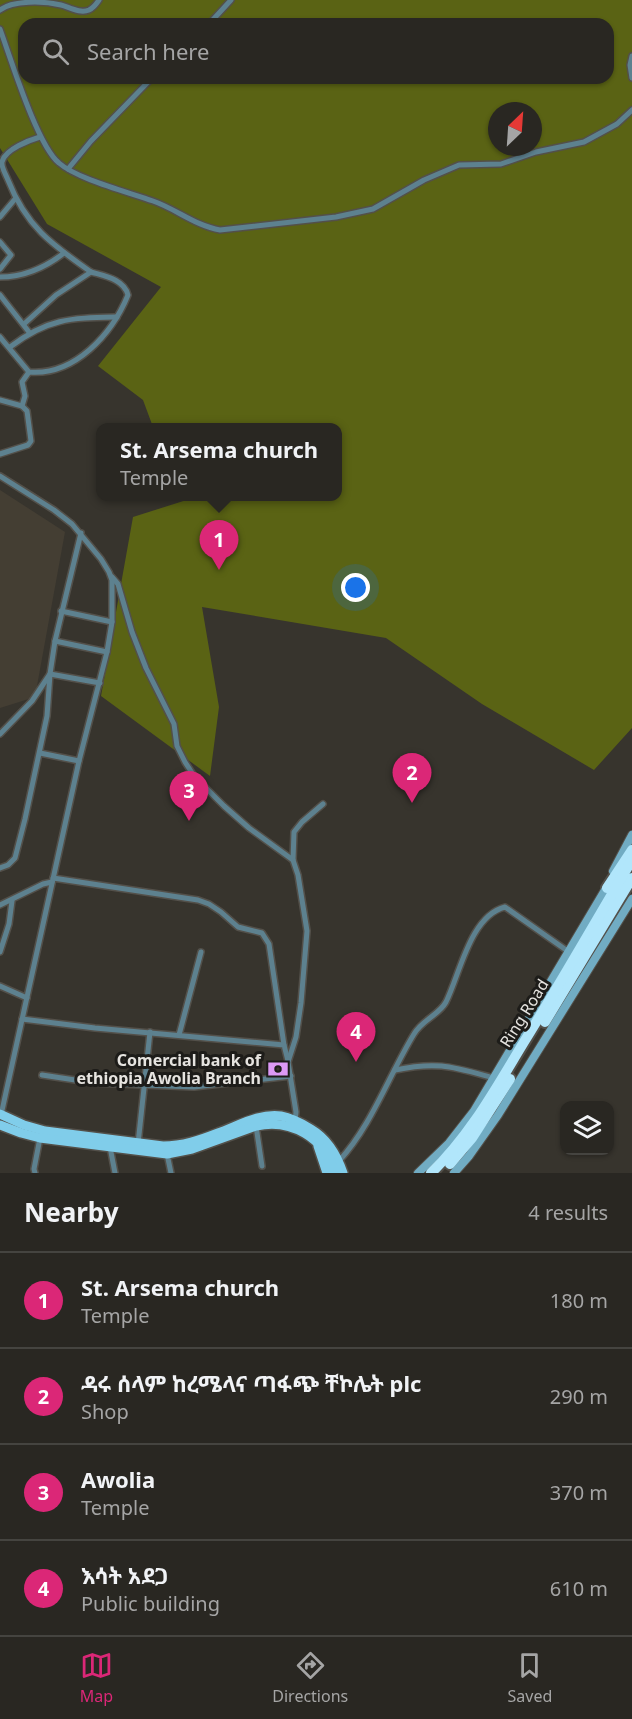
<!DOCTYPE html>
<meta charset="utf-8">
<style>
body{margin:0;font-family:"Noto Sans","Noto Sans Ethiopic",sans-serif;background:#312f2a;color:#f1f3f6}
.controls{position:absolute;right:18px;bottom:18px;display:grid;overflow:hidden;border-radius:12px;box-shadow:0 2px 4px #0004}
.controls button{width:54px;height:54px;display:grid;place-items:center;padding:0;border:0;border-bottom:2px solid #454440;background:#292722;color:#f1f3f6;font:30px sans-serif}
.compass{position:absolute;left:488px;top:102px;width:54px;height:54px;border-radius:50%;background:#292722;box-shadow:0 2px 4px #0004;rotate:25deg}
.you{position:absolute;left:356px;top:588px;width:21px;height:21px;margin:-15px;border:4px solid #fff;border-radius:50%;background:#1a73e8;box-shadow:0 0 0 9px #1a73e833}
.badge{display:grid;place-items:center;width:39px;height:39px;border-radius:50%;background:#db2777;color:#fff;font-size:20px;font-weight:700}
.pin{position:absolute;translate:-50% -50px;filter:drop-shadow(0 2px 3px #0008)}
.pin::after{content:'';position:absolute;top:32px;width:21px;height:18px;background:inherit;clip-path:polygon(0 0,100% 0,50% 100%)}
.popup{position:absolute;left:96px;top:423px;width:246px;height:78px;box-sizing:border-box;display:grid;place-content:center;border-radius:12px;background:#292722;filter:drop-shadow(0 2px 4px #0005);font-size:20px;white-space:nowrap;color:#a5a5a5}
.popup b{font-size:22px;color:#f1f3f6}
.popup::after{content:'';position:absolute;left:50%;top:100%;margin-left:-12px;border:12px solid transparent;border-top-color:#292722}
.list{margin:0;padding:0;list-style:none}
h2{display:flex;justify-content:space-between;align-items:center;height:78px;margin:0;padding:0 24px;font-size:26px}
h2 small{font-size:20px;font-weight:400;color:#a5a5a5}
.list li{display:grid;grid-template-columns:39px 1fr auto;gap:18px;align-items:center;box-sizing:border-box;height:96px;padding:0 24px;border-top:2px solid #454440}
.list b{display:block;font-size:22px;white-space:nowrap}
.list p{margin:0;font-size:20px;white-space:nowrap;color:#a5a5a5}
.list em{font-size:20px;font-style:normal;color:#a5a5a5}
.icon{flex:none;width:33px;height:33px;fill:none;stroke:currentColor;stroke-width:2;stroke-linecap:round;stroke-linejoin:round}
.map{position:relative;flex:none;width:632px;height:1173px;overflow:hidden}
.search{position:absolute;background:#292722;box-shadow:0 2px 4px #0004;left:18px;right:18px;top:18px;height:66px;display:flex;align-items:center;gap:15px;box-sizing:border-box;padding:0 21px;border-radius:18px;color:#a5a5a5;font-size:22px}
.sheet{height:462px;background:#292722}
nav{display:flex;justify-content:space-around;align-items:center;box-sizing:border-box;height:84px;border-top:2px solid #454440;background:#292722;font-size:16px;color:#a5a5a5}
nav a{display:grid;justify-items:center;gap:3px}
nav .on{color:#db2777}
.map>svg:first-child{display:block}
</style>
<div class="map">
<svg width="632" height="1173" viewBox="0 0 632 1173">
<rect width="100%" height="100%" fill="#37342d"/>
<!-- built -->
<path fill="#443e33" d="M0,490l65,42 -30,165 -35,11z"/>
<!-- green -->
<path fill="#5a6314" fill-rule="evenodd" d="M0,0h632v728l-38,42 -112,-66 -96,-66 -184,-31 17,100 -9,69 -109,-80 32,-179 63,-20 142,-1v-68l-185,-1 -10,-27 -45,-34 63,-79 -114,-63 -47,-76zM24,24h584v54h-584zM497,111h36v36h-36z"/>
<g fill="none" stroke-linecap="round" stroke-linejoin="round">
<!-- street casing -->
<g stroke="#53504a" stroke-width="8">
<g id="street">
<path d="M0,10c13,-10 44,-9 61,-5 8,2 19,9 28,5 4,-2 8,-7 10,-10"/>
<path d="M209,24l22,-24"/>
<path d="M0,29c11,30 37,116 59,134 18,16 69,29 94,38 23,8 43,25 67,29l116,-13 37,-8 51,-29 35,-15 42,-1 35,-12 48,-10 33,-18 15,-14"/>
<path d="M632,56l-2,9 2,13"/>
<path d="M68,169l23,-28 61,-63"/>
<path d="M0,217l15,-18"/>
<path d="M0,242l11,13 -11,14"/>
<path d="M0,277c24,0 46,-10 64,-24"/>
<path d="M0,295l29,37"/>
<path d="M24,324l32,-29 35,-23c-40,-28 -65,-46 -83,-92 -2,-5 -7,-13 -6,-18 3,-13 28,-22 38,-25"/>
<path d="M0,337l29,35c46,4 83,-38 99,-77 -4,-16 -24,-19 -37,-23"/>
<path d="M10,347c38,-29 61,-29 107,-30"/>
<path d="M0,400l22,6 5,5 4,30 -3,4 -28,9"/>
<path d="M22,406l3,-10 -3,-14 7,-10"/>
<path d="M0,476l54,34 18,14 29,35 8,13 3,8v42l-5,30 -28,109 -78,354"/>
<path d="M112,577l6,7 14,48 14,36 28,56 3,22 8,16 9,14 30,30 25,22 44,32"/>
<path d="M61,611l51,11"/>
<path d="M55,641l52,11"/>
<path d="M0,734l32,-33 18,-27 50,9"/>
<path d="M40,753l39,8"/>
<path d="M0,868l8,-3 7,-7 10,-39 22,-103 3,-42 5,-33 26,-108"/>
<path d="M53,878l145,22 11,4 12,8 17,15 24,6 7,11 15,101"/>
<path d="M0,905l43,-21 9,-2"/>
<path d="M0,952l9,-28 3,-23"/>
<path d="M0,986l27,12"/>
<path d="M22,1019l73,9 189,17 4,16"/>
<path d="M179,1035l22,-83"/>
<path d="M395,1070c43,-9 58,-3 99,8"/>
<path d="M42,1075l53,8 99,4 97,-11"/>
<path d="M295,1121l1,-9 -8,-50 8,-25 5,-34 6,-72 -9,-56 -5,-15 1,-28 8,-10 21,-18"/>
<path d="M256,1126l6,40"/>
<path d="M138,1144l12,-112"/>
<path d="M110,1147l5,26"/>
<path d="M167,1154l4,19"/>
<path d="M339,1161c33,-36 50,-86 75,-127 8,-14 25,-19 32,-32 14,-28 24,-86 59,-95l64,45"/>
<path d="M35,1173l-1,-4 6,-31"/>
</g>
</g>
<!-- secondary casing -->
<g stroke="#53504a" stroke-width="10">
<g id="secondary">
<path d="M613,871l19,-36"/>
<path d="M418,1173l31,-30 25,-32 134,-226"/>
<path d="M454,1173l15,-17 29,-41 134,-216"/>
</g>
</g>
<!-- primary casing -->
<g stroke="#53504a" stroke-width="12">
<g id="primary">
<path d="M0,1114l24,11 21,6 118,15c20,0 37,-6 55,-13 20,-7 41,-20 63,-17 11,2 20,7 30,13 17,10 26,26 32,44"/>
<path d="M0,1125l21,8 19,5 127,16 25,-5 64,-23c35,-8 69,12 79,47"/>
<path d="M318,1146l9,27"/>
</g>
</g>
<!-- highway casing -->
<g stroke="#53504a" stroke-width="14">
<g id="highway">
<path d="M607,888l25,-38"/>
<path d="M545,1022l87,-144"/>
<path d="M450,1164l22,-26 38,-59"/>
<path d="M431,1173c39,-37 65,-85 93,-131 37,-60 72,-121 108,-182"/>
</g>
</g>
<!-- street -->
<use href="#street" stroke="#5d818f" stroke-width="5"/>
<!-- secondary -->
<use href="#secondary" stroke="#71acc3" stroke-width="8"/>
<!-- primary -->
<use href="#primary" stroke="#80cdea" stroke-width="9"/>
<!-- highway -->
<use href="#highway" stroke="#b1e6fb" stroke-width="10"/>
</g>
<!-- icons -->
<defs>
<g id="bank-bare" transform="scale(1.62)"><path d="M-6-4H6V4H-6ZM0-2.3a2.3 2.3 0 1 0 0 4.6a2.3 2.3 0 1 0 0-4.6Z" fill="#dc99f5" stroke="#1d1c19" stroke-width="2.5" paint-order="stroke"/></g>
</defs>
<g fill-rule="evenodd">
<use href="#bank-bare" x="278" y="1069"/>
</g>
<g text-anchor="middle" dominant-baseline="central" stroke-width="6" stroke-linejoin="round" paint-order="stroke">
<!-- street labels -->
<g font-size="16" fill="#e6e4e0" stroke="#1d1c19">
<text transform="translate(524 1013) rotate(-58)">Ring Road</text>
</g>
<!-- poi labels -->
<g font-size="16" font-weight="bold" fill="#e6e4e0" stroke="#1d1c19" text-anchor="end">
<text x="261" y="1060">Comercial bank of<tspan x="261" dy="18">ethiopia Awolia Branch</tspan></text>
</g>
</g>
</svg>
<div class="controls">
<button><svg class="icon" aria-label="layers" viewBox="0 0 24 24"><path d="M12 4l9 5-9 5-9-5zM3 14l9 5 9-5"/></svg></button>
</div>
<svg class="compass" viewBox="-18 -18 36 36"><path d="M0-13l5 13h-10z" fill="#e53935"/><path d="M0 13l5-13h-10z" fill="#a5a5a5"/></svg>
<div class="you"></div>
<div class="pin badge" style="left:219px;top:570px">1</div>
<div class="popup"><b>St. Arsema church</b>Temple</div>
<div class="pin badge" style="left:412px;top:803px">2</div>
<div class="pin badge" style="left:189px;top:821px">3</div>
<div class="pin badge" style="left:356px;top:1062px">4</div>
<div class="search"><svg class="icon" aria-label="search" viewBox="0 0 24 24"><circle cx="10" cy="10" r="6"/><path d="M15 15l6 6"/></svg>Search here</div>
</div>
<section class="sheet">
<h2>Nearby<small>4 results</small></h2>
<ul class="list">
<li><span class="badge">1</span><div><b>St. Arsema church</b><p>Temple</p></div><em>180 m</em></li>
<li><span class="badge">2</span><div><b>ዳሩ ሰላም ከረሜላና ጣፋጭ ቸኮሌት plc</b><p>Shop</p></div><em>290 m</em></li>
<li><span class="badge">3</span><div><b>Awolia</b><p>Temple</p></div><em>370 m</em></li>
<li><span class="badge">4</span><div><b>እሳት አደጋ</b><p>Public building</p></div><em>610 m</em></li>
</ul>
</section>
<nav>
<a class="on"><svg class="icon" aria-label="map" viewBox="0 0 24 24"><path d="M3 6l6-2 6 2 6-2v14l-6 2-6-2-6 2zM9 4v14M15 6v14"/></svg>Map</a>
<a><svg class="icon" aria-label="directions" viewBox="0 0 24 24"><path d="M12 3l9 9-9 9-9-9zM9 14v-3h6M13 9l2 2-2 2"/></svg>Directions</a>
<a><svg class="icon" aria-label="saved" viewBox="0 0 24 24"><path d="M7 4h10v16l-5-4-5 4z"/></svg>Saved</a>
</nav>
